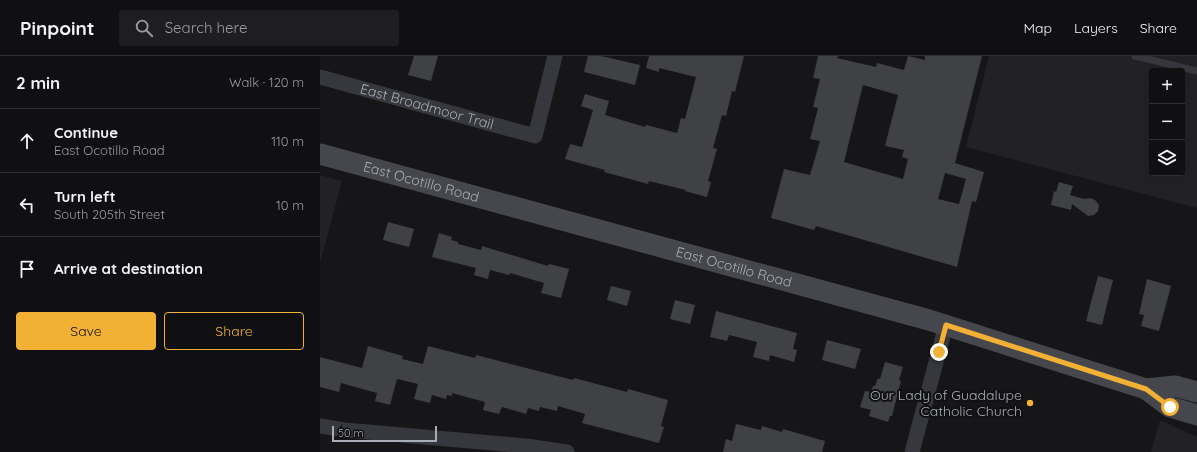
<!DOCTYPE html>
<meta charset="utf-8">
<style>
body{margin:0;font-family:Quicksand,sans-serif;background:#1e1e20;color:#f1f3f6}
.controls{position:absolute;right:12px;top:12px;display:grid;overflow:hidden;border-radius:4px;box-shadow:0 4px 16px #0002}
.controls button{width:36px;height:36px;display:grid;place-items:center;padding:0;border:0;border-bottom:1px solid #303032;background:#101012;color:#f1f3f6;font:20px sans-serif}
.scale{position:absolute;left:12px;bottom:10px;width:105px;box-sizing:border-box;padding-left:4px;border:2px solid #a8adb8;border-top:0;font-size:11px;line-height:14px;white-space:nowrap;color:#a8adb8;-webkit-text-stroke:3px #111113;paint-order:stroke}
.stop{position:absolute;width:12px;height:12px;margin:-9px;border:3px solid #f2b134;border-radius:50%;background:#fff}
.stop.end{background:#f2b134;border-color:#fff;box-shadow:0 1px 4px #0008}
.list{margin:0;padding:0;list-style:none}
h2{display:flex;justify-content:space-between;align-items:center;height:52px;margin:0;padding:0 16px;font-size:17px}
h2 small{font-size:13px;font-weight:400;color:#9c9d9f}
.list li{display:grid;grid-template-columns:26px 1fr auto;gap:12px;align-items:center;box-sizing:border-box;height:64px;padding:0 16px;border-top:1px solid #303032}
.list b{display:block;font-size:15px;white-space:nowrap}
.list p{margin:0;font-size:13px;white-space:nowrap;color:#9c9d9f}
.list em{font-size:13px;font-style:normal;color:#9c9d9f}
.actions{display:flex;gap:8px;padding:12px 16px}
.actions a{flex:1;padding:9px 0;border:1px solid #f2b134;border-radius:4px;text-align:center;font-size:14px;color:#f2b134}
.actions .main{background:#f2b134;color:#111}
.icon{flex:none;width:22px;height:22px;fill:none;stroke:currentColor;stroke-width:2;stroke-linecap:round;stroke-linejoin:round}
.map{position:relative;flex:none;width:877px;height:396px;overflow:hidden}
header{display:flex;align-items:center;gap:24px;box-sizing:border-box;height:56px;padding:0 20px;background:#101012;border-bottom:1px solid #303032}
header strong{font-size:19px}
nav{display:flex;gap:22px;margin-inline-start:auto;font-size:14px}
.search{width:280px;height:36px;background:#1e1e20;display:flex;align-items:center;gap:10px;box-sizing:border-box;padding:0 14px;border-radius:4px;color:#9c9d9f;font-size:15px}
main{display:flex}
aside{flex:1;background:#101012}
.map>svg:first-child{display:block}
</style>
<header>
<strong>Pinpoint</strong>
<div class="search"><svg class="icon" aria-label="search" viewBox="0 0 24 24"><circle cx="10" cy="10" r="6"/><path d="M15 15l6 6"/></svg>Search here</div>
<nav><a>Map</a><a>Layers</a><a>Share</a></nav>
</header>
<main>
<aside>
<h2>2 min<small>Walk · 120 m</small></h2>
<ul class="list">
<li><svg class="icon" aria-label="ahead" viewBox="0 0 24 24"><path d="M12 20V5M6 11l6-6 6 6"/></svg><div><b>Continue</b><p>East Ocotillo Road</p></div><em>110 m</em></li>
<li><svg class="icon" aria-label="left" viewBox="0 0 24 24"><path d="M17 20v-9H6M10 6l-5 5 5 5"/></svg><div><b>Turn left</b><p>South 205th Street</p></div><em>10 m</em></li>
<li><svg class="icon" aria-label="arrive" viewBox="0 0 24 24"><path d="M6 21V4h12l-3 4 3 4H6"/></svg><div><b>Arrive at destination</b></div></li>
</ul>
<div class="actions"><a class="main">Save</a><a>Share</a></div>
</aside>
<div class="map">
<svg width="877" height="396" viewBox="0 0 877 396">
<rect width="100%" height="100%" fill="#161618"/>
<!-- built -->
<g fill="#222225" fill-rule="evenodd">
<path d="M669,0h208v152l-231,-61zM832,15h30v102h-30z"/>
<path d="M0,119l22,6 -22,82z"/>
<path d="M840,364l37,17v15h-46z"/>
</g>
<!-- building -->
<g fill="#404145" fill-rule="evenodd">
<path d="M94,0h24l-7,25 -23,-6z"/>
<path d="M268,0h13l39,9 -5,20 -51,-13z"/>
<path d="M329,0h95l-9,36 -3,-1 -6,25 -4,-1 -9,33 4,1 -9,32 3,1 -4,15 -22,-6 1,-1 -37,-9 -1,3 -44,-12 1,-2 -40,-11 5,-15 12,3 11,-37 -12,-4 4,-12 24,7 -4,14 40,12 1,-2 31,8 4,-15 4,1 11,-42 -37,-9v4l-13,-4z"/>
<path d="M498,0h20l-1,2 39,9 1,-4 27,7 4,-14 17,4v-4h57l-27,107 29,9 -8,30 -4,-1 -15,66 -141,-41 -2,4 -43,-12 13,-49 26,6 10,-34 -10,-2 8,-31 -5,-1 7,-28 -7,-1zM543,29l35,10 -13,51 19,4 -2,7 6,2 -5,20 -59,-17zM625,117l21,6 -7,25 -21,-5z"/>
<path d="M739,126l14,4 -3,9 14,4 6,-1 5,2 4,5 -1,6 -4,4 -6,1 -16,-12 -1,6 -20,-5 3,-14 2,1z"/>
<path d="M68,166l26,7 -5,18 -26,-7z"/>
<path d="M119,177l13,4 -1,3 7,2v2l23,6 1,-4 66,20 1,-2 20,5 -8,29 -20,-5 3,-10 -34,-10 -1,2 -19,-5 -2,9 -14,-4 2,-7 -44,-11z"/>
<path d="M778,220l15,4 -11,45 -16,-4z"/>
<path d="M827,223l24,7 -12,45 -18,-5 3,-11 -5,-1z"/>
<path d="M291,230l20,5 -4,15 -20,-6z"/>
<path d="M355,244l20,5 -5,19 -20,-5z"/>
<path d="M396,255l81,22 -4,16 4,1 -3,12 -24,-7 -1,6 -16,-4 4,-15 -28,-7 -2,6 -17,-4z"/>
<path d="M507,284l34,9 -6,20 -33,-9z"/>
<path d="M48,290l35,10 -1,3 21,5 5,-18 47,12 1,-3 97,25 1,-2 53,14 1,-3 40,11 -7,26 3,1 -5,16 -77,-20 3,-9 -27,-8 -1,5 -17,-4 -1,4 -11,-3 -2,6 -24,-7 -3,7 -16,-4 2,-8 -33,-9v3l-5,-1 -1,4 -14,-4 -2,8 -16,-4 4,-15 -21,-5 -7,26 -15,-4 2,-8 -36,-10 -2,9 -19,-5v-30l42,11z"/>
<path d="M565,306l18,5 -4,13 2,1 -9,35h-2l-2,6 -19,-6 2,-6 -11,-3 5,-16 6,1 2,-6h2l3,-8 2,1z"/>
<path d="M416,368l25,6 1,-4 20,6 1,-3 42,12 -3,11h-99l3,-13 6,2z"/>
</g>
<g fill="none" stroke-linecap="round" stroke-linejoin="round">
<!-- service -->
<path stroke="#37383d" stroke-width="7" d="M815,0l62,15"/>
<!-- minor -->
<g stroke="#37383d" stroke-width="15">
<path id="s1" d="M0,21l215,59 20,-80"/>
<path d="M0,370l25,4 181,16 41,6"/>
<path d="M592,396l34,-127"/>
</g>
<!-- secondary -->
<g stroke="#45474d" stroke-width="21">
<path id="s2" d="M0,98l609,166 217,69 24,18 27,8"/>
<path d="M826,333l29,-3 22,6"/>
</g>
</g>
<g fill="none" stroke-linecap="round" stroke-linejoin="round">
<!-- route -->
<path stroke="#f2b134" stroke-width="5" d="M619,296l7,-27 200,64 24,18"/>
</g>
<!-- markers -->
<circle fill="#f2b134" stroke="#111113" stroke-width="1.5" cx="710" cy="347" r="4"/>
<g text-anchor="middle" dominant-baseline="central" stroke-width="4" stroke-linejoin="round" paint-order="stroke">
<!-- street labels -->
<g font-size="14" fill="#a8adb8" stroke="#111113">
<text stroke="none"><textPath href="#s1" startOffset="111">East Broadmoor Trail</textPath></text>
<text stroke="none"><textPath href="#s2" startOffset="105">East Ocotillo Road</textPath></text>
<text stroke="none"><textPath href="#s2" startOffset="429">East Ocotillo Road</textPath></text>
</g>
<!-- poi labels -->
<g font-size="14" fill="#a8adb8" stroke="#111113" text-anchor="end">
<text x="702" y="339">Our Lady of Guadalupe<tspan x="702" dy="16">Catholic Church</tspan></text>
</g>
</g>
</svg>
<div class="controls">
<button>+</button>
<button>−</button>
<button><svg class="icon" aria-label="layers" viewBox="0 0 24 24"><path d="M12 4l9 5-9 5-9-5zM3 14l9 5 9-5"/></svg></button>
</div>
<div class="scale">50 m</div>
<div class="stop" style="left:850px;top:351px"></div>
<div class="stop end" style="left:619px;top:296px"></div>
</div>
</main>
